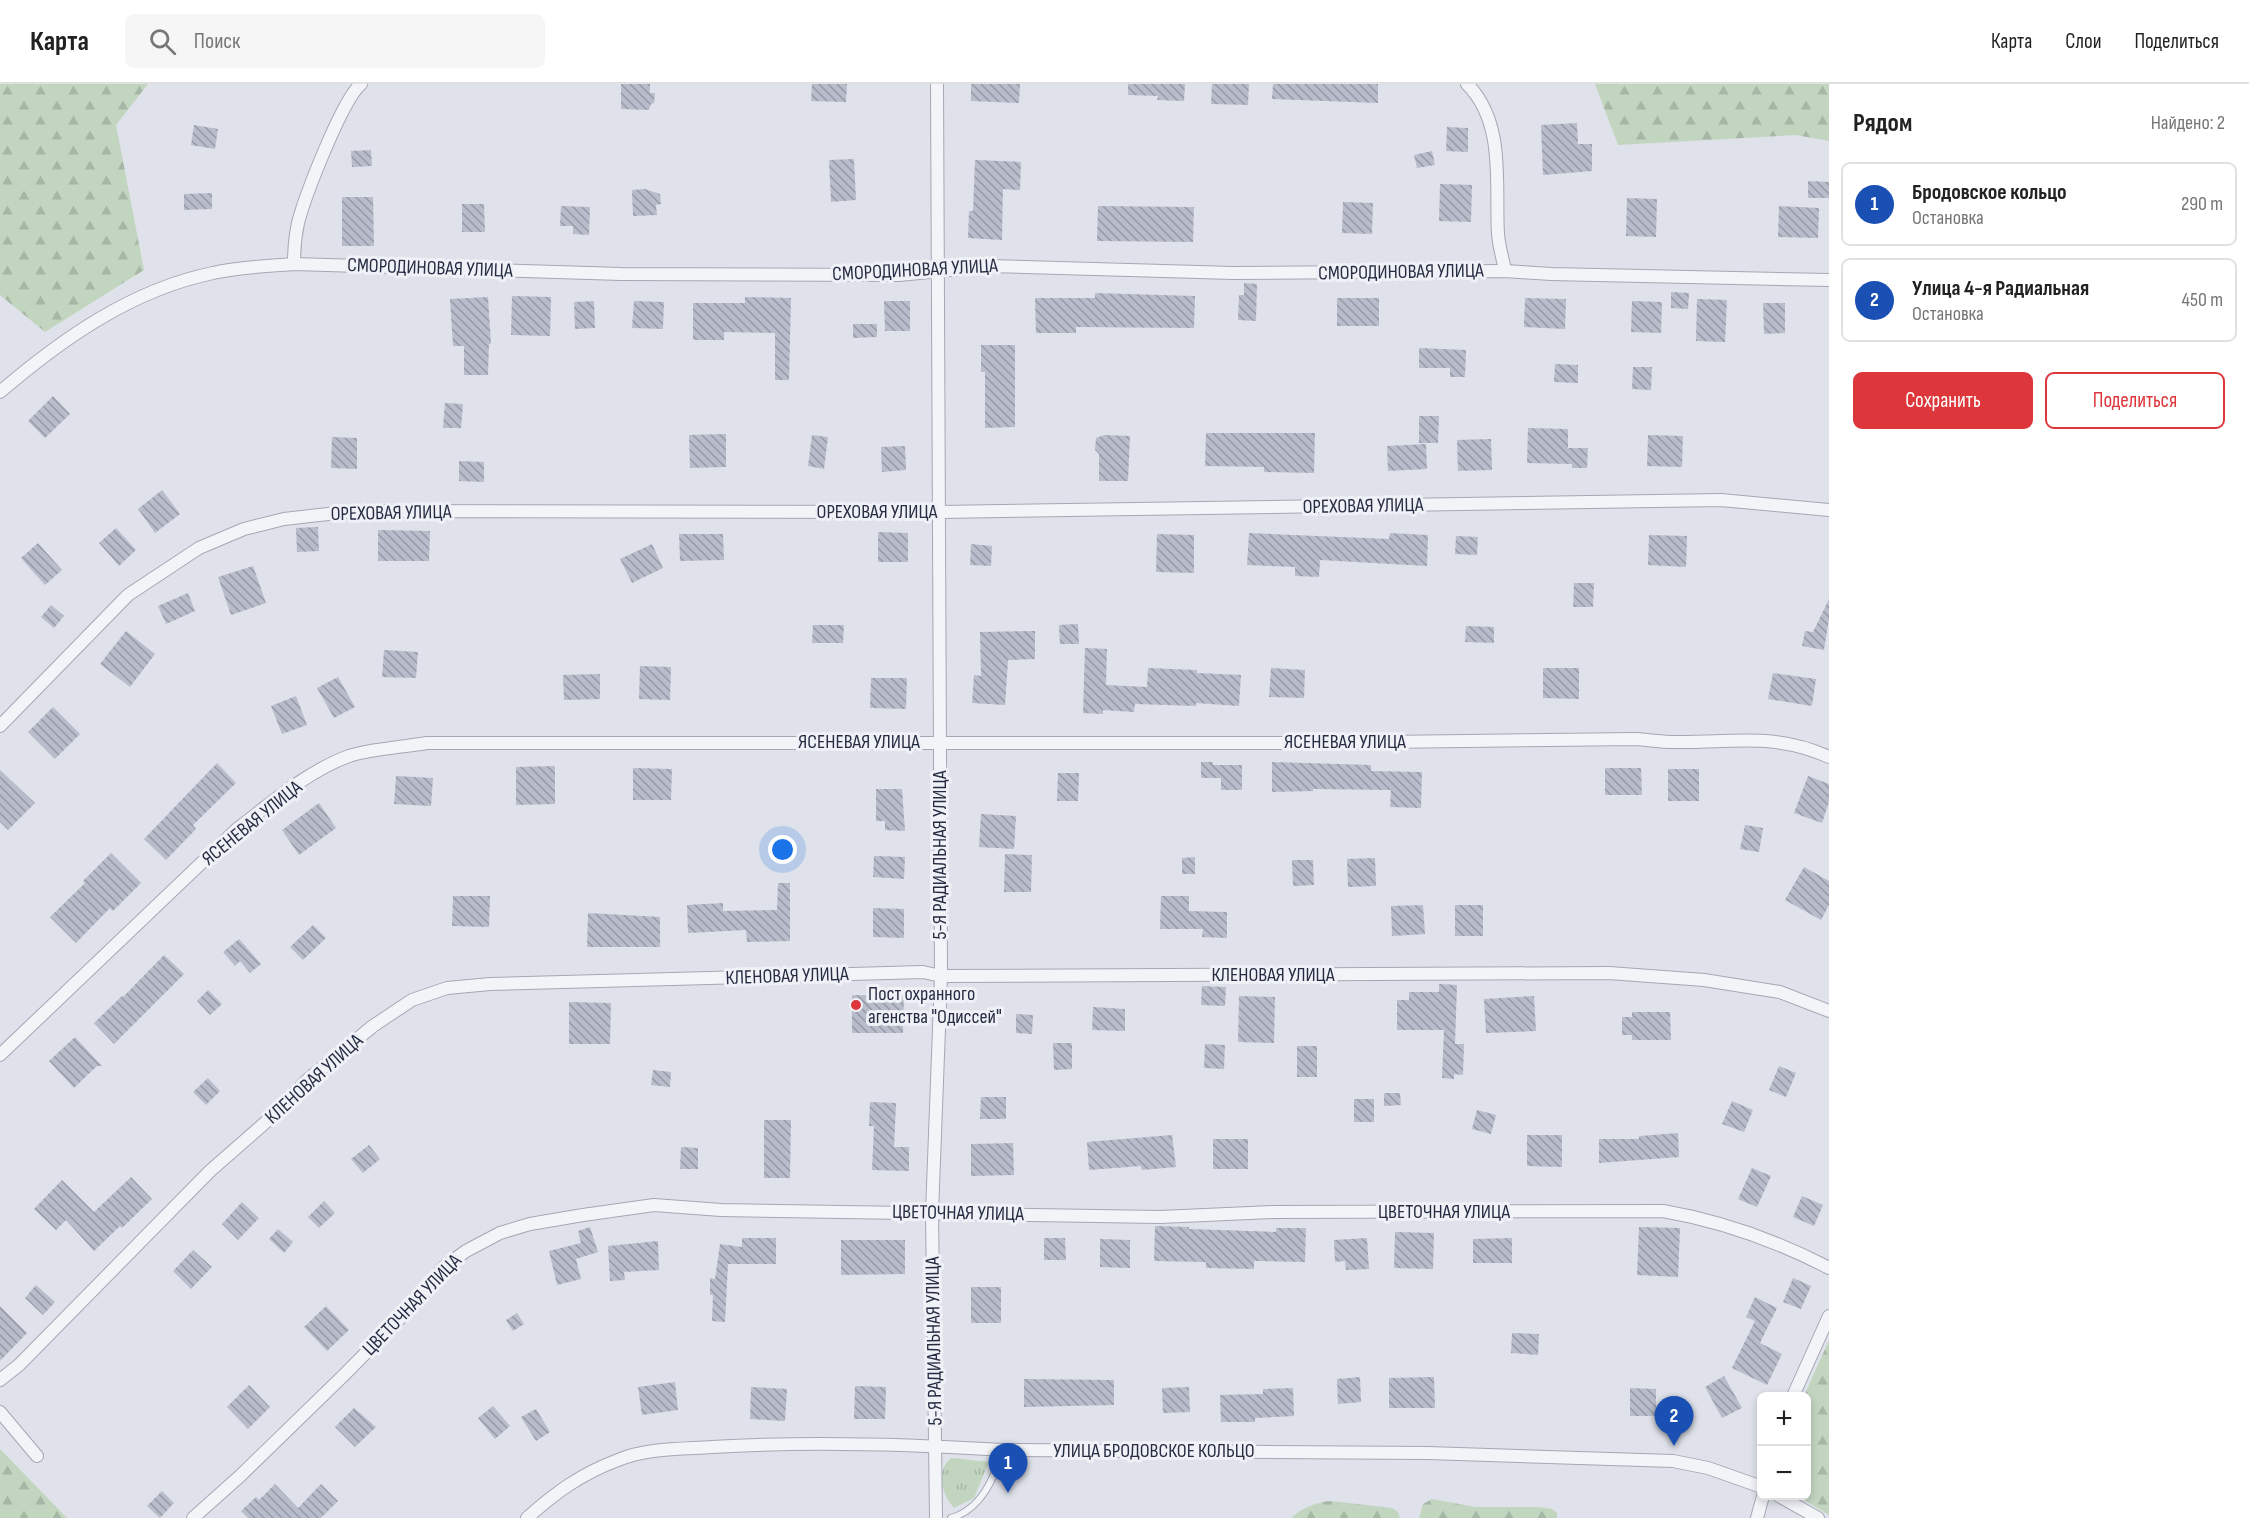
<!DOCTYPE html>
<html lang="ru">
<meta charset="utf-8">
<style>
body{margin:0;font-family:"Sofia Sans Condensed",sans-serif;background:#f6f6f6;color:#222}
.controls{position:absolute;right:18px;bottom:18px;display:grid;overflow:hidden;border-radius:9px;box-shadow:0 3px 9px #0003}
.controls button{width:54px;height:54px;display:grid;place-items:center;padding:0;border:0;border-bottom:2px solid #e0e0e0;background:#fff;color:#222;font:30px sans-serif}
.you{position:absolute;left:783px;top:766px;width:21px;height:21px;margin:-15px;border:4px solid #fff;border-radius:50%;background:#1a73e8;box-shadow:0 0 0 9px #1a73e833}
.badge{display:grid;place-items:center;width:39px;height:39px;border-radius:50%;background:#dd363b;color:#fff;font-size:20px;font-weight:700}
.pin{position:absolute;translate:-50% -50px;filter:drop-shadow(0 2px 3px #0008)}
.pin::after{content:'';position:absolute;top:32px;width:21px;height:18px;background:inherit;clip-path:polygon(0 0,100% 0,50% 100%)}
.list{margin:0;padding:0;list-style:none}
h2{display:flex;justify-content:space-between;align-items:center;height:78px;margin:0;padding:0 24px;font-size:26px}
h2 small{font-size:20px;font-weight:400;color:#767676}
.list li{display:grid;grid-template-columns:39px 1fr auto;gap:18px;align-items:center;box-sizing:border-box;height:84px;margin:0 12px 12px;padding:0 12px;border:2px solid #e0e0e0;border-radius:9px}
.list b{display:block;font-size:22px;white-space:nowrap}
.list p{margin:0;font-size:20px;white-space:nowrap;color:#767676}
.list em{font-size:20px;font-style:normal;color:#767676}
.actions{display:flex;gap:12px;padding:18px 24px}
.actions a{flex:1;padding:14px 0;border:2px solid #dd363b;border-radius:9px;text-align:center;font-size:21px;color:#dd363b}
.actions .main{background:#dd363b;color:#fff}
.icon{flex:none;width:33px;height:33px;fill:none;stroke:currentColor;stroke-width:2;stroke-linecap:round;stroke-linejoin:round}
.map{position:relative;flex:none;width:1829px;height:1434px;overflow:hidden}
header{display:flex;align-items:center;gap:36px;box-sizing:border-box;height:84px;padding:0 30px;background:#fff;border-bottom:2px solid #e0e0e0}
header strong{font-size:28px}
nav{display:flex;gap:33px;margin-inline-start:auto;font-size:21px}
.search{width:420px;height:54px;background:#f6f6f6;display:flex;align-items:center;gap:15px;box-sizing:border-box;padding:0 21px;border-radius:9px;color:#767676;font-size:22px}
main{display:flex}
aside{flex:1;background:#fff}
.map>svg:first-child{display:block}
</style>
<header>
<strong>Карта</strong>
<div class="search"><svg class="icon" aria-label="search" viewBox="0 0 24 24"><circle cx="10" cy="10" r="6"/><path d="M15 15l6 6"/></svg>Поиск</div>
<nav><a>Карта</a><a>Слои</a><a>Поделиться</a></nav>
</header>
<main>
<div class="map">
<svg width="1829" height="1434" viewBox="0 0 1829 1434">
<defs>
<pattern id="grass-tufts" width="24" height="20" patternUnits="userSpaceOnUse" patternTransform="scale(1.5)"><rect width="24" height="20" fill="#c2d5bf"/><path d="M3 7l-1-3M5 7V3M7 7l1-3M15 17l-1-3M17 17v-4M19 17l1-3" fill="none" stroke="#a7b7a5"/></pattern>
<pattern id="forest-firs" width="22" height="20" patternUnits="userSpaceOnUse" patternTransform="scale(1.5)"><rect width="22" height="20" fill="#c2d5bf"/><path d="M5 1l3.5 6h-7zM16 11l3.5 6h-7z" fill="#a7b7a5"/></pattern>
<pattern id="building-back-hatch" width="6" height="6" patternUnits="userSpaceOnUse" patternTransform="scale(1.5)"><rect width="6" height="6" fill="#b9bdcb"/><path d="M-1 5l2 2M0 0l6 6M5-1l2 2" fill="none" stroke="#969aa6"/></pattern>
</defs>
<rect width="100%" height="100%" fill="#dfe2ea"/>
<!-- grass -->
<path fill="url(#grass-tufts)" d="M951,1374l38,4 -15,36 -20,10c-12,-14 -19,-36 -3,-50z"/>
<!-- forest -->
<g fill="url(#forest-firs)">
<path d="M0,0h148l-32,41 28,145 -99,62 -45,-37z"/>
<path d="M1595,0h234v57l-33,-6 -178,10z"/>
<path d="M1829,1256v175l-31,-19h8v-100h-2z"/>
<path d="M0,1365l67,69h-67z"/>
<path d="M1432,1415l43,8h63l14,2 5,4v5h-138l4,-14z"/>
<path d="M1331,1417l61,7 6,4 2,6h-109c11,-10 25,-16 40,-17z"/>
</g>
<!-- building -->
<g fill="url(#building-back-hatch)">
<path d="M621,0h29v9h5l-1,10 -3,1 -2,6 -28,-1z"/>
<path d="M812,0h35l-1,18 -35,-1z"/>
<path d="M971,0h49l-1,19 -48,-2z"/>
<path d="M1128,0h57l-1,17 -27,-1 1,-4 -30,-1z"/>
<path d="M1212,0h37l-1,21 -37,-1z"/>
<path d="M1273,0h105v19l-106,-4z"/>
<path d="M1577,39l1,21h14v27l-49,4 -2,-50z"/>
<path d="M194,41l24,4 -3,20 -24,-4z"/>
<path d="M1447,43l21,1v24l-22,-1z"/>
<path d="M371,66l1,16 -20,1 -1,-16z"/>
<path d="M1432,67l3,14 -18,3 -3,-13z"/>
<path d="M854,75l2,41 -25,2 -2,-42z"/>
<path d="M975,76l46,2 -1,28 -17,-1 -1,51 -34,-2 1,-27h4z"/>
<path d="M1808,97l21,1v16h-21z"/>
<path d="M1440,100l32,1 -1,37 -32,-1z"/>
<path d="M645,105l15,5 1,10 -5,1 1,10 -24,1 -1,-26z"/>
<path d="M212,109v16l-28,1v-16z"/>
<path d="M342,113h31l1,49h-32z"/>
<path d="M1627,114l30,1 -1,38 -30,-1z"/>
<path d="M1343,118l30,1 -1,31 -30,-1z"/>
<path d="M462,120h22l1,28h-23z"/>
<path d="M561,122l29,1 -1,28 -16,-1v-8h-13z"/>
<path d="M1098,122l96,1 -1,35 -96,-1z"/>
<path d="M1779,122l40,2 -1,30 -40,-1z"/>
<path d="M1244,199l13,1 -1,37 -18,-1 1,-25h5z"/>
<path d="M1671,208l18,1 -1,16 -17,-1z"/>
<path d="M1095,209l100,3 -1,32 -118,-1v6h-40l-1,-35h60z"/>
<path d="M512,212l39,1 -1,39 -39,-1z"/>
<path d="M488,213l3,47h-2l-1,31h-24v-29h-11l-3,-47z"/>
<path d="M745,213l46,1 -2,82h-14v-47l-51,-1v8h-31v-37h52z"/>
<rect x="1337" y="214" width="42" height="28"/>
<path d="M1525,214l41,1 -1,30 -41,-2z"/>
<path d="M1697,215l30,1 -2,42 -29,-1z"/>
<path d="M594,217l1,27 -20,1 -1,-27z"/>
<path d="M634,217l30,1 -1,27 -31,-1z"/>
<path d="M884,217h26v30h-25z"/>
<path d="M1632,217l30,1 -1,31 -30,-1z"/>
<path d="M1763,219h22v30l-21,1z"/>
<path d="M853,240h24v13l-24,1z"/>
<path d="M981,261h34v82l-30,1v-56h-4z"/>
<path d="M1419,264l47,2 -1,27h-15v-9h-31z"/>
<path d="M1555,280l23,1v18l-24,-1z"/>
<path d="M1633,283h19l-1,23 -19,-1z"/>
<path d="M53,312l17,18 -25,24 -17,-17z"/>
<path d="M445,319l18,1 -2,24h-18z"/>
<path d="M1419,332h20l-1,27h-19z"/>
<path d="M1528,344l40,1v19h20l-1,20h-15v-4l-45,-1z"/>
<path d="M1206,349h109l-1,40 -50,-1v-5l-59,-1z"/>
<path d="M726,350v33l-36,1 -1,-33z"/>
<path d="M812,351l16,2 -4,32 -16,-3z"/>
<path d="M1104,351l26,1 -2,45h-29v-27l-4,-4 1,-12z"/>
<path d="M1648,351l35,1 -1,31 -35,-1z"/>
<path d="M332,353l25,1v31l-26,-1z"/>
<path d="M1491,355l1,31 -34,1 -1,-31z"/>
<path d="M1426,360l1,25 -39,2 -1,-25z"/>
<path d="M905,362l1,24 -24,2 -1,-25z"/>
<path d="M459,377l25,1v20l-25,-1z"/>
<path d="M162,406l18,24 -25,19 -17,-24z"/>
<path d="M318,443l1,24 -22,1 -1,-24z"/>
<path d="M116,444l20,22 -17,16 -20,-23z"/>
<path d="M378,446l52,1 -1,30h-51z"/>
<path d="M878,448l30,1v29h-30z"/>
<path d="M1249,449l140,6 1,-6 38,2 -1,31 -107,-6 -1,17 -24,-1v-9l-48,-2z"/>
<path d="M679,450h44l1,26 -44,1z"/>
<path d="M1157,450l37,1v38l-38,-1z"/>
<path d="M1649,451l38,1 -1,31 -38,-2z"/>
<path d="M1456,452l22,1 -1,18 -22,-1z"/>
<path d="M38,459l24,27 -17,15 -24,-27z"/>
<path d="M652,460l11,24 -31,15 -12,-24z"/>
<path d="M971,460l21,2 -1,20 -21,-1z"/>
<path d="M253,482l13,37 -35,12 -13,-38z"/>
<path d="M1574,499h20l-1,24h-20z"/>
<path d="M188,509l7,18 -29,13 -8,-18z"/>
<path d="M1829,515v20l-5,31 -22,-4 3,-15 8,1z"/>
<path d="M51,521l13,11 -10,12 -13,-11z"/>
<path d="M1078,540l1,20h-19l-1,-19z"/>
<path d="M813,541h31l-1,18h-31z"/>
<path d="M1466,542l28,1v16l-29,-1z"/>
<path d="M126,547l29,23 -25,33 -30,-23z"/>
<path d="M1035,547v28l-27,1 -3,45 -33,-2 2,-28 7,1 -1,-44z"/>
<path d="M1085,564l22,1 -1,36 41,2 1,-19 49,2v3l44,2 -2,31 -43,-3v3l-61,-2 -1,8 -31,-2v4l-20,-1z"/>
<path d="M384,566l34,2 -2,26 -34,-1z"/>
<path d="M640,582l31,1 -1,33 -31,-1z"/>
<path d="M1271,584l34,2 -1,28 -35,-1z"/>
<path d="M1543,584h36v31l-36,-1z"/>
<path d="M1773,589l43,6 -4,27 -44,-7z"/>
<path d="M600,590v25l-36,1 -1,-25z"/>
<path d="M338,593l17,30 -21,11 -17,-30z"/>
<path d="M871,594h36l-1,31 -36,-1z"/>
<path d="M296,612l11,29 -25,9 -11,-28z"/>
<path d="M53,623l27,27 -25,25 -27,-27z"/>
<path d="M1201,678h12v3h29v25h-21v-12h-20z"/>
<path d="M1272,678l99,3v6l51,1 -1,36 -31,-1 1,-17 -78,-1v2l-41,1z"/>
<path d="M217,679l19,20 -43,42 3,4 -30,31 -22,-21z"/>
<path d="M555,682v38l-39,1v-38z"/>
<path d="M633,684l39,1 -1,31h-38z"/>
<path d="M1605,684h36l1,27h-37z"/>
<rect x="1668" y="685" width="31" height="32"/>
<path d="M0,686l35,33 -27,27 -8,-8z"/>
<path d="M1058,689h21l-1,28h-21z"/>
<path d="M396,692l37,2 -2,28 -37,-2z"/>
<path d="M1808,692l21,8v18l-7,21 -28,-10z"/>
<path d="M876,705h26l3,42 -20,-1v-9h-9z"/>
<path d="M319,719l17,25 -37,27 -17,-25z"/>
<path d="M981,730l35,2 -2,33 -35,-2z"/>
<path d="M1745,741l18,3 -4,24 -19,-3z"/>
<path d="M111,769l30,30 -28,28 -3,-3 -34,35 -26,-26 35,-34 -2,-2z"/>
<path d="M1005,770l27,1 -1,37h-27z"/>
<path d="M874,772l31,1 -1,22 -31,-2z"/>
<path d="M1195,773v17h-13v-16z"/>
<path d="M1375,774l1,28 -28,1 -1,-28z"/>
<path d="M1292,776h21l1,25 -21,1z"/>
<path d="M1804,783l25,14v24l-8,15 -36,-20z"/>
<path d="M778,799h12v58l-43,1 -1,-12 -58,3 -1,-28 36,-2v8l54,-1z"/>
<path d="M453,812h37l-1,31 -37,-1z"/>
<path d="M1161,812h28v15l38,1v26l-25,-1 1,-8h-43z"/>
<path d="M1423,821l2,29 -33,2 -1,-30z"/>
<rect x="1455" y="821" width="28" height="31"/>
<path d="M873,824l31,1v29l-31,-1z"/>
<path d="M588,829l72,4v30h-73z"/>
<path d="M313,841l13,13 -23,22 -13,-13z"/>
<path d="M239,855l22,25 -11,9 -10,-12 -5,5 -12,-14z"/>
<path d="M164,871l20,19 -70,70 -20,-21 28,-27 1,1z"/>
<path d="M1439,900l18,1 -2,59h9l-1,31 -9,-1v5l-12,-1 2,-48h-47v-30h12v-8h30z"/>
<path d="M1202,902l24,1 -1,19 -24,-1z"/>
<path d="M208,906l14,14 -12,11 -13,-14z"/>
<path d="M852,911l52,1 -1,37h-51z"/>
<path d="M1239,912l36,1 -1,46 -36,-1z"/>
<path d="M1534,912l2,35 -50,2 -2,-34z"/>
<path d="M569,918l42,1 -1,41h-41z"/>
<path d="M1093,923l32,2v22l-33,-1z"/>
<path d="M1632,928h38l1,28h-39v-5h-10v-18h10z"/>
<path d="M1016,930l17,1 -1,19 -16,-1z"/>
<path d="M75,953l27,29h-5l-23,22 -25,-27z"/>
<path d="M1053,959h19v26l-18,1z"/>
<path d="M1205,960l20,1 -1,24 -20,-1z"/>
<rect x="1297" y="962" width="20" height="31"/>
<path d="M1779,982l17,7 -10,24 -17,-7z"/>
<path d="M653,986l18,2 -1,15 -19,-2z"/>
<path d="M208,994l12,13 -14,14 -13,-13z"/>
<path d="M1384,1009h16l1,12 -17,1z"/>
<path d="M981,1013h25v22h-26z"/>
<rect x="1354" y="1015" width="20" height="23"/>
<path d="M1732,1017l21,9 -9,22 -22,-8z"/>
<path d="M870,1018l26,1 -2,44h15v24l-37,-1 2,-44h-5z"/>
<path d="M1477,1026l19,5 -5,19 -19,-5z"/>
<path d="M764,1036h27l-1,58h-26z"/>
<path d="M1678,1049l1,24 -80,6v-24h40v-3z"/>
<path d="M1172,1051l4,32 -34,3 -1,-4 -52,4 -2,-28z"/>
<path d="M1527,1051h35v32l-35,-1z"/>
<rect x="1213" y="1055" width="35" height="30"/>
<path d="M1013,1059l1,32 -43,1v-32z"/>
<path d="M369,1061l11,14 -17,14 -12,-14z"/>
<path d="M681,1063l17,1v21h-18z"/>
<path d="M1752,1084l19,8 -14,31 -19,-8z"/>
<path d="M131,1093l21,22 -30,29 -2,-2 -26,25 -28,-31 -10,10 -22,-21 28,-29 32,32z"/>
<path d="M1802,1112l21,9 -9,21 -21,-9z"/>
<path d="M324,1117l11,12 -16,15 -11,-11z"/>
<path d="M242,1118l17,16 -21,22 -16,-16z"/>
<path d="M1155,1142l34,1v2l87,3v-4h30l-1,34 -51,-1v8l-48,-1v-6l-52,-1z"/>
<path d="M590,1143l8,25 -22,7 5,20 -24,6 -8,-34 32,-8 -3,-12z"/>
<path d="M1639,1143l41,1 -2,49 -41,-2z"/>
<path d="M278,1145l15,13 -9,11 -15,-14z"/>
<path d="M1395,1148l39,1 -1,36 -39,-1z"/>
<path d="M742,1154h34v26h-48l-3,58 -13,-1 1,-26h-3v-17l5,1 5,-35 22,3z"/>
<path d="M1044,1154h21l1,22h-22z"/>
<path d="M1367,1154l2,31 -23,1 -1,-9 -10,1 -1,-22z"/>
<path d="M1512,1154v25h-39v-24z"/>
<path d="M1100,1155l30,1v28l-30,-1z"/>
<path d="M841,1156h64v34l-64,1z"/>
<path d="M658,1157l1,29 -35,2 1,8 -15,1 -2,-35z"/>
<path d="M193,1166l19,17 -21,22 -18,-18z"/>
<path d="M1793,1194l18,8 -10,23 -18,-7z"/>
<path d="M36,1201l19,17 -12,13 -18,-17z"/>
<rect x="971" y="1203" width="30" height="36"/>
<path d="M1755,1213l22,11 -17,35 22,11 -15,31 -35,-17 23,-47 -9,-4z"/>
<path d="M0,1222l27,27 -27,28z"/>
<path d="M326,1222l23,24 -22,21 -23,-24z"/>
<path d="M517,1229l7,11 -11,7 -7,-11z"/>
<path d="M1512,1249l27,1 -1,21 -27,-2z"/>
<path d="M1724,1292l18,32 -20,10 -17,-31z"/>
<path d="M1360,1293l1,25 -23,2 -1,-25z"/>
<path d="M1434,1293l1,31h-46v-30z"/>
<path d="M1024,1295l90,1v25l-90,2z"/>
<path d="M675,1298l3,28 -36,5 -4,-28z"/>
<path d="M249,1301l21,22 -22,22 -21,-22z"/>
<path d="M855,1302l31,1 -1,32h-31z"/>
<path d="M751,1303l36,2 -2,32 -35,-2z"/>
<path d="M1189,1303l1,25 -27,1 -1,-25z"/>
<path d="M1293,1304l1,28 -39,2v4h-34l-1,-27 43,-1v-5z"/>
<path d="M1630,1304l26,1v27h-26z"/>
<path d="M493,1322l17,20 -15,13 -17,-21z"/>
<path d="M354,1324l22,19 -21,20 -20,-20z"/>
<path d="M536,1325l14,23 -14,9 -15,-24z"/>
<path d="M275,1400l23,24 23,-24 17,17 -17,17h-73l-7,-7 15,-14 3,3z"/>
<path d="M162,1407l12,12 -14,15 -13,-12z"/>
</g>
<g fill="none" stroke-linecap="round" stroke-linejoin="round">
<!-- lane casing -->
<g stroke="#a4a8b5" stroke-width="8">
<path id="lane" d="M951,1434c31,-9 43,-40 52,-68"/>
</g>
<!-- street casing -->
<g stroke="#a4a8b5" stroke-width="14">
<g id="street">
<path d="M1467,0c39,39 28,101 31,150 1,13 5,25 7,37"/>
<path d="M294,180c0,-14 1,-27 4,-41 7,-27 44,-123 63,-139"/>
<path d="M0,308c62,-53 131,-102 213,-119 26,-6 54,-7 81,-9l327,10 278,1 90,-9 244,7 272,-2 46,3 278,6"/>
<path d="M0,642l128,-131 71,-47 45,-19 40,-10 70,-8 586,1 781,-12 108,10"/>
<path d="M0,971l237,-226c34,-26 71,-58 112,-73 21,-7 55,-9 78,-13h875l335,-4c12,1 25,3 37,3 57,1 100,-10 155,15"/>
<path d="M0,1296l19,-15 191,-194 65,-57 30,-32 68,-56 39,-26 35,-12 43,-4 433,-12 18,4 668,-3 95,7 76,12 49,19"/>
<path d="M1793,1312l36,-80"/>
<path d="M0,1328l37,44"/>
<path d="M1779,1412l39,22"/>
<path d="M193,1434l47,-42 105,-102 69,-70 30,-37 22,-16 34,-18 30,-9 53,-9 71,-10 67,5 439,7 113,-5 390,-1c58,10 114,30 166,57"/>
<path d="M527,1434c29,-26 54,-44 91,-58 29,-12 63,-11 94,-13 97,-6 194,-3 291,3l425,3 245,8 35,7 54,19"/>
<path d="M936,1434l-4,-305 9,-237 -4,-892"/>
<path d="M1757,1434l6,-22"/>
</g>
</g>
<!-- lane -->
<use href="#lane" stroke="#f2f4f8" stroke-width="6"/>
<!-- street -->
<use href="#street" stroke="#f2f4f8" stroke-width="12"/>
</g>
<!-- markers -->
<circle fill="#dd363b" stroke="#eff1f7" stroke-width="2" cx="856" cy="921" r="6"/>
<g text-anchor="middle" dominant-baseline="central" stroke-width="6" stroke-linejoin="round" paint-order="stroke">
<!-- street labels -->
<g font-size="20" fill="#262d43" stroke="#eff1f7">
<text transform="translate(430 184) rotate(2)">СМОРОДИНОВАЯ УЛИЦА</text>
<text transform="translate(915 186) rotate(-3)">СМОРОДИНОВАЯ УЛИЦА</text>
<text transform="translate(1401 188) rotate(-1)">СМОРОДИНОВАЯ УЛИЦА</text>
<text transform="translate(1363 422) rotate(-1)">ОРЕХОВАЯ УЛИЦА</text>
<text x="877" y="428">ОРЕХОВАЯ УЛИЦА</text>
<text transform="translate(391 429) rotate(-1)">ОРЕХОВАЯ УЛИЦА</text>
<text x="859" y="658">ЯСЕНЕВАЯ УЛИЦА</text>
<text x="1345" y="658">ЯСЕНЕВАЯ УЛИЦА</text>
<text transform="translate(252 739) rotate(-39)">ЯСЕНЕВАЯ УЛИЦА</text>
<text transform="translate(940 771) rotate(-90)">5-Я РАДИАЛЬНАЯ УЛИЦА</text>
<text x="1273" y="891">КЛЕНОВАЯ УЛИЦА</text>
<text transform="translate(787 892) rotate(-2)">КЛЕНОВАЯ УЛИЦА</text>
<text transform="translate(314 995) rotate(-42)">КЛЕНОВАЯ УЛИЦА</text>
<text x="1444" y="1128">ЦВЕТОЧНАЯ УЛИЦА</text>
<text transform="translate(958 1129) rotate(1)">ЦВЕТОЧНАЯ УЛИЦА</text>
<text transform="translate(412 1221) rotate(-46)">ЦВЕТОЧНАЯ УЛИЦА</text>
<text transform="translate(934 1257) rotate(-91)">5-Я РАДИАЛЬНАЯ УЛИЦА</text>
<text x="1154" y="1367">УЛИЦА БРОДОВСКОЕ КОЛЬЦО</text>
</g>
<!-- poi labels -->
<g font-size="20" fill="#262d43" stroke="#eff1f7" text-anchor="start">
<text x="868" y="910">Пост охранного<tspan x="868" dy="23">агенства "Одисcей"</tspan></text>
</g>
</g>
</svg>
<div class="controls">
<button>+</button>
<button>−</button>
</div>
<div class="you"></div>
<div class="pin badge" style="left:1008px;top:1409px;background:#1a4fb4">1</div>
<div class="pin badge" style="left:1674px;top:1362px;background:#1a4fb4">2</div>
</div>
<aside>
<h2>Рядом<small>Найдено: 2</small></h2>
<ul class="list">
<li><span class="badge" style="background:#1a4fb4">1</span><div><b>Бродовское кольцо</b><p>Остановка</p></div><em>290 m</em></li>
<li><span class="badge" style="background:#1a4fb4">2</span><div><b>Улица 4-я Радиальная</b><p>Остановка</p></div><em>450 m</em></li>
</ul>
<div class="actions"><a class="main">Сохранить</a><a>Поделиться</a></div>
</aside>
</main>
